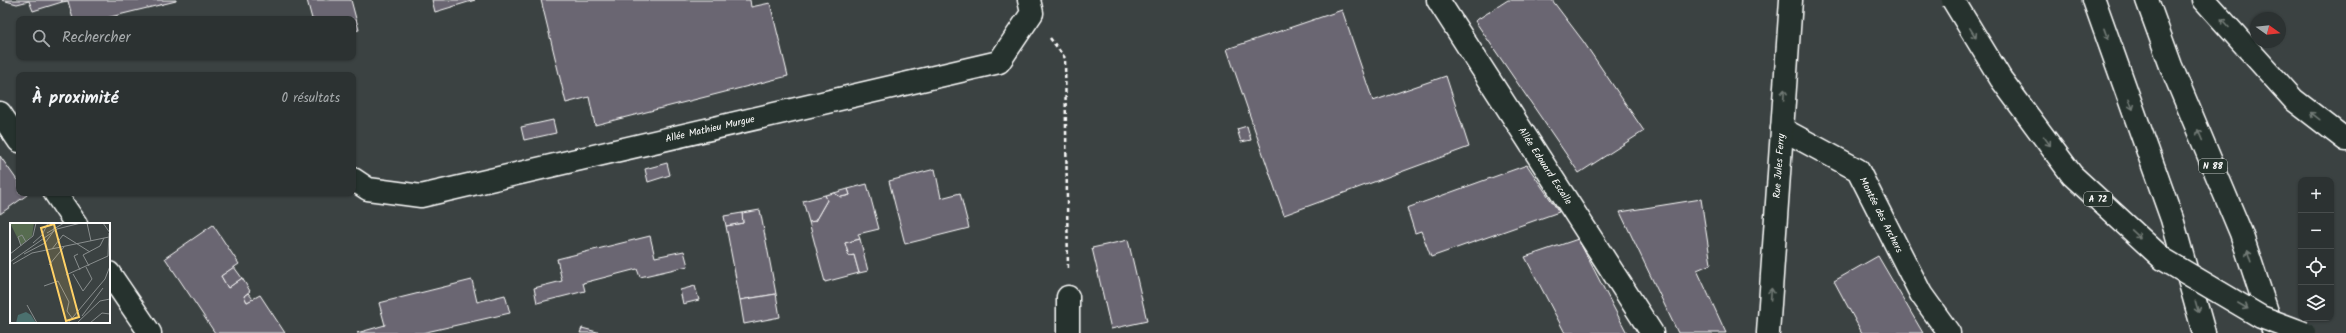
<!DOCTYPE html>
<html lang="fr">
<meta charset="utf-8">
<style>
body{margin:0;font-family:Kalam,sans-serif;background:#383e3e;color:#f1f3f6}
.controls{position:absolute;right:12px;bottom:12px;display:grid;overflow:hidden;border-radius:8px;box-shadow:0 1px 3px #0004}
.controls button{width:36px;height:36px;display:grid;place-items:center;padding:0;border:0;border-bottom:1px solid #484d4d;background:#2c3232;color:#f1f3f6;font:20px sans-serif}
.compass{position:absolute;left:2250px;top:12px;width:36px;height:36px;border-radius:50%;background:#2c3232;box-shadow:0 1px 3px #0004;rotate:105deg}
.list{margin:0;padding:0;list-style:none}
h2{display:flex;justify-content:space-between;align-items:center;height:52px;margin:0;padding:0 16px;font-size:17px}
h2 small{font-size:13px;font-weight:400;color:#a6aaac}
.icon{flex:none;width:22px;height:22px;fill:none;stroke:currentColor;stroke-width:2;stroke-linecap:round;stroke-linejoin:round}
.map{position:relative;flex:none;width:2346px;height:333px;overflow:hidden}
.search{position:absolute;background:#2c3232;box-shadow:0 1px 3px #0004;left:16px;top:16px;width:340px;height:44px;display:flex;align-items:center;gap:10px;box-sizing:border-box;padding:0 14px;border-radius:8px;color:#a6aaac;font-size:15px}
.panel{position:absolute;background:#2c3232;box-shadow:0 1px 3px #0004;left:16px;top:72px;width:340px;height:124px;border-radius:8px}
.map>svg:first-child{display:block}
</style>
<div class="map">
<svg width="2346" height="333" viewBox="0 0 2346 333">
<rect width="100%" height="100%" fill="#3b4242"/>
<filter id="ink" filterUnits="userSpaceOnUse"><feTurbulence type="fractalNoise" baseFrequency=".025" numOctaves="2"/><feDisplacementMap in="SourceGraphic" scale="8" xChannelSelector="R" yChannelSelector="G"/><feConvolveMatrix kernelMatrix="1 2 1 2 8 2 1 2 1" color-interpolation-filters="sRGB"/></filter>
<g filter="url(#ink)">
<!-- building -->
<g fill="#6b6672" stroke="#fff">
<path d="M2,0h60v2l-29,9 -4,-10 -12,3z"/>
<path d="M62,0h114v1l-74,18h-29l-5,-18 -6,1z"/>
<path d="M307,0h44l8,30 -6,1v-12h-41z"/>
<path d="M432,0h43l-40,12z"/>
<path d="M541,0h209l1,7 19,-4 18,73 -193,49 -6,-28 -23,6z"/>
<path d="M1508,0h44l31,41 61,90 -65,42 -104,-152z"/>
<path d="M1342,10l31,91 73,-25 23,71 -185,68 -57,-166z"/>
<path d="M553,120l3,13 -32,7 -3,-13z"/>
<path d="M1247,126l4,14 -10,2 -4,-13z"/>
<path d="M0,156l19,27v10h7l1,2 -27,19z"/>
<path d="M667,163l3,12 -22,7 -3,-13z"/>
<path d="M1527,165l32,47 -128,45 -10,-26 -6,2 -8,-25z"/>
<path d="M935,169l6,29 19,-5 9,35 -64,16 -16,-63z"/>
<path d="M867,184l12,45 -21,5 2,5 -15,4 4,13 5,-1 5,18 -34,9 -16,-60 6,-1 12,-21 -2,-5 9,-2 7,4 9,-2 -2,-6z"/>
<path d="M848,189l2,6 -9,2 -7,-4z"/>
<path d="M825,195l2,5 -12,21 -6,1 -6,-21z"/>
<path d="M1701,199l10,65 -14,6 29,63h-48l-58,-121z"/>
<path d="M760,210l16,84 -36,6 -14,-74 17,-3 -1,-10z"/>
<path d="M742,213l1,10 -17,3 -2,-10z"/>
<path d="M213,225l26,39 -18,12 7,12 14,-10 8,13 -6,5 3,6 13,-7 25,38h-70l-50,-75z"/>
<path d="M650,236l5,21 29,-6 4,15 -48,11 -3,-8 -54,14 2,8 -48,12 -3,-15 28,-7 -5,-22z"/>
<path d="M860,239l8,32 -9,2 -5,-18 -5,1 -4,-13z"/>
<path d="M1578,239l49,94h-62l-40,-76z"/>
<path d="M1128,240l19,81 -36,8 -19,-81z"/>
<path d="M1878,256l45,77h-61l-28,-52z"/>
<path d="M234,267l8,11 -14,10 -7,-12z"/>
<path d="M472,280l5,22 28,-7 5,18 -88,20h-65l28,-8 -6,-22z"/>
<path d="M695,286l4,14 -16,4 -3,-14z"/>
<path d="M248,293l5,6 -6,3 -3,-6z"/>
<path d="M776,294l4,23 -36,7 -4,-24z"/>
<path d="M582,328l19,5h-21z"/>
</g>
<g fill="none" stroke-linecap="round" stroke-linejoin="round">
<!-- minor casing -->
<g stroke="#fff" stroke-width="25">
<g id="minor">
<path d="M1438,0l214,333"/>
<path d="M1782,129l76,41 63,124 28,39"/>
<path d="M353,179l15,10 53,7 578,-134 33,-49 -3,-13"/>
<path d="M1068,333v-36"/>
<path d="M1768,333l23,-333"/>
</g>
</g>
<!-- secondary casing -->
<g stroke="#fff" stroke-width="25">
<g id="secondary">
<path d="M0,113l19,28"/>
<path d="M55,193l21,31"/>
<path d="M109,273l41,60"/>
</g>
</g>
<!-- trunk casing -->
<g stroke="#fff" stroke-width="25">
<g id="trunk">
<path d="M2094,0l78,219 32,114"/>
<path d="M2147,0l24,66 70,167 33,100"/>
</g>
</g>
<!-- motorway casing -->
<g stroke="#fff" stroke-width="25">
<path id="motorway" d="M2204,0l90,100 52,40"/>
</g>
<!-- path -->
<path stroke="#fff" stroke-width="2.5" stroke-dasharray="4 3" stroke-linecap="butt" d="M1050,38l15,20 3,212"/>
<!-- minor -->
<use href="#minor" stroke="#26332d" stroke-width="22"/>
<!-- secondary -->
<use href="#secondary" stroke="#26332d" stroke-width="22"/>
<!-- trunk -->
<use href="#trunk" stroke="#26332d" stroke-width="22"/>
<!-- motorway -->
<use href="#motorway" stroke="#26332d" stroke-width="22"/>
<!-- motorway-bridge casing -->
<g stroke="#fff" stroke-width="25" stroke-linecap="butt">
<path id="motorway-bridge" d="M1953,0l48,79 71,96 91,84 98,58 43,16"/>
</g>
<!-- motorway-bridge -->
<use href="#motorway-bridge" stroke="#26332d" stroke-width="22"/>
</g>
<!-- one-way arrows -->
<defs><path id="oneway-shaft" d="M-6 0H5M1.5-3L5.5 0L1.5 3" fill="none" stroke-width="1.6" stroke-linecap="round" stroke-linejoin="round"/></defs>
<g stroke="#727a76">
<use href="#oneway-shaft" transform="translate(2225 23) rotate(-132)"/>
<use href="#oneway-shaft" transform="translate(1973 33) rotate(58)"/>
<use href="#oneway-shaft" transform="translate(2106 34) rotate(70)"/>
<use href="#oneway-shaft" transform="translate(1784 95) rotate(-86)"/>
<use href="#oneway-shaft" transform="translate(2131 104) rotate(70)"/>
<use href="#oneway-shaft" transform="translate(2315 116) rotate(-142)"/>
<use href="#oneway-shaft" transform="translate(2200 135) rotate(-113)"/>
<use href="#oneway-shaft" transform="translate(2047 141) rotate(54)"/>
<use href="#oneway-shaft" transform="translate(2136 234) rotate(43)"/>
<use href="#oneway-shaft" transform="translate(2249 256) rotate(-108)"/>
<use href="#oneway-shaft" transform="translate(1771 294) rotate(-86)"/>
<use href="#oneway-shaft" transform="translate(2243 306) rotate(30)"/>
<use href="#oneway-shaft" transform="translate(2197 307) rotate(74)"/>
</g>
</g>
<g text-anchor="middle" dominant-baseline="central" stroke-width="4" stroke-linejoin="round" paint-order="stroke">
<!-- shield labels -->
<g fill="#26332d" stroke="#bec2c0" stroke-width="1">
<rect x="2199" y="159" width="28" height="14" rx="3"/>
<rect x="2084" y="192" width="28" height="14" rx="3"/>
</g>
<g font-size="9" font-weight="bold" fill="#fff">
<text x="2213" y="166">N 88</text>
<text x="2098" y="199">A 72</text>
</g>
<!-- street labels -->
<g font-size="10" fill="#fff" stroke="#26332d">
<text transform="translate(710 129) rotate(-13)">Allée Mathieu Murgue</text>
<text transform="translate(1545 166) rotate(57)">Allée Edouard Escalle</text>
<text transform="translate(1779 166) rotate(-86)">Rue Jules Ferry</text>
<text transform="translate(1881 215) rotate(63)">Montée des Archers</text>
</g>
</g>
<!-- overview -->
<g transform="translate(10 223)">
<rect width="100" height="100" fill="#3b4242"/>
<path d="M0,0h24l-2,13 -11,9z" fill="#576c50"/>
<path d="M16,89l5,3 5,8h-20l2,-8z" fill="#4b706e"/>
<path fill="none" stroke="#898e8e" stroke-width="1" d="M77,0l4,18M93,0l7,10M37,10l17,-10M23,20l9,-8 6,-12M11,23l-3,-9 4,-2 4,7M42,26l11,-14 27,17M0,31l23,-18 3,-13M14,31l21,-11 8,-11 2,-9M68,31l-4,2 6,14M98,33l1,-23M0,39l47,-33 24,-6M3,41l19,-11 77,-16M39,42l15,-18M79,43l-6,-11 17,-9 4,-8M63,51l10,17 9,-12 -6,-12M56,52l42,-19M34,63l14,-5 11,21 -2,9 5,7M17,82l10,18M72,93l21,-28M58,100l37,-44 5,-13M67,100l23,-22 10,-2M80,100l12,-10 8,1"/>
<path fill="#ffd166" fill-opacity="0.15" stroke="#ffd166" stroke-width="2" d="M44,1l25,93 -13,4 -25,-93z"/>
<rect width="100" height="100" fill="none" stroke="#fff" stroke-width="2"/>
</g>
</svg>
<div class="controls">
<button>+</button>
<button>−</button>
<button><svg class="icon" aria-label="locate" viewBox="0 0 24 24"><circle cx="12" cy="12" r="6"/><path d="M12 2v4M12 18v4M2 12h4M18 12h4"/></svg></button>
<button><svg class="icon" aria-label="layers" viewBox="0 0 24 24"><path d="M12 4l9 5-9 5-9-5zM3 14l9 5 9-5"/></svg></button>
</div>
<svg class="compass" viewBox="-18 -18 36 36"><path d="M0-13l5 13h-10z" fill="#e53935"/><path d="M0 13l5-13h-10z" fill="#a6aaac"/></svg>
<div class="search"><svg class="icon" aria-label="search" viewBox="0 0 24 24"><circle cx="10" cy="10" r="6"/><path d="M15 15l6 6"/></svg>Rechercher</div>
<section class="panel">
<h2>À proximité<small>0 résultats</small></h2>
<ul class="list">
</ul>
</section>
</div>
